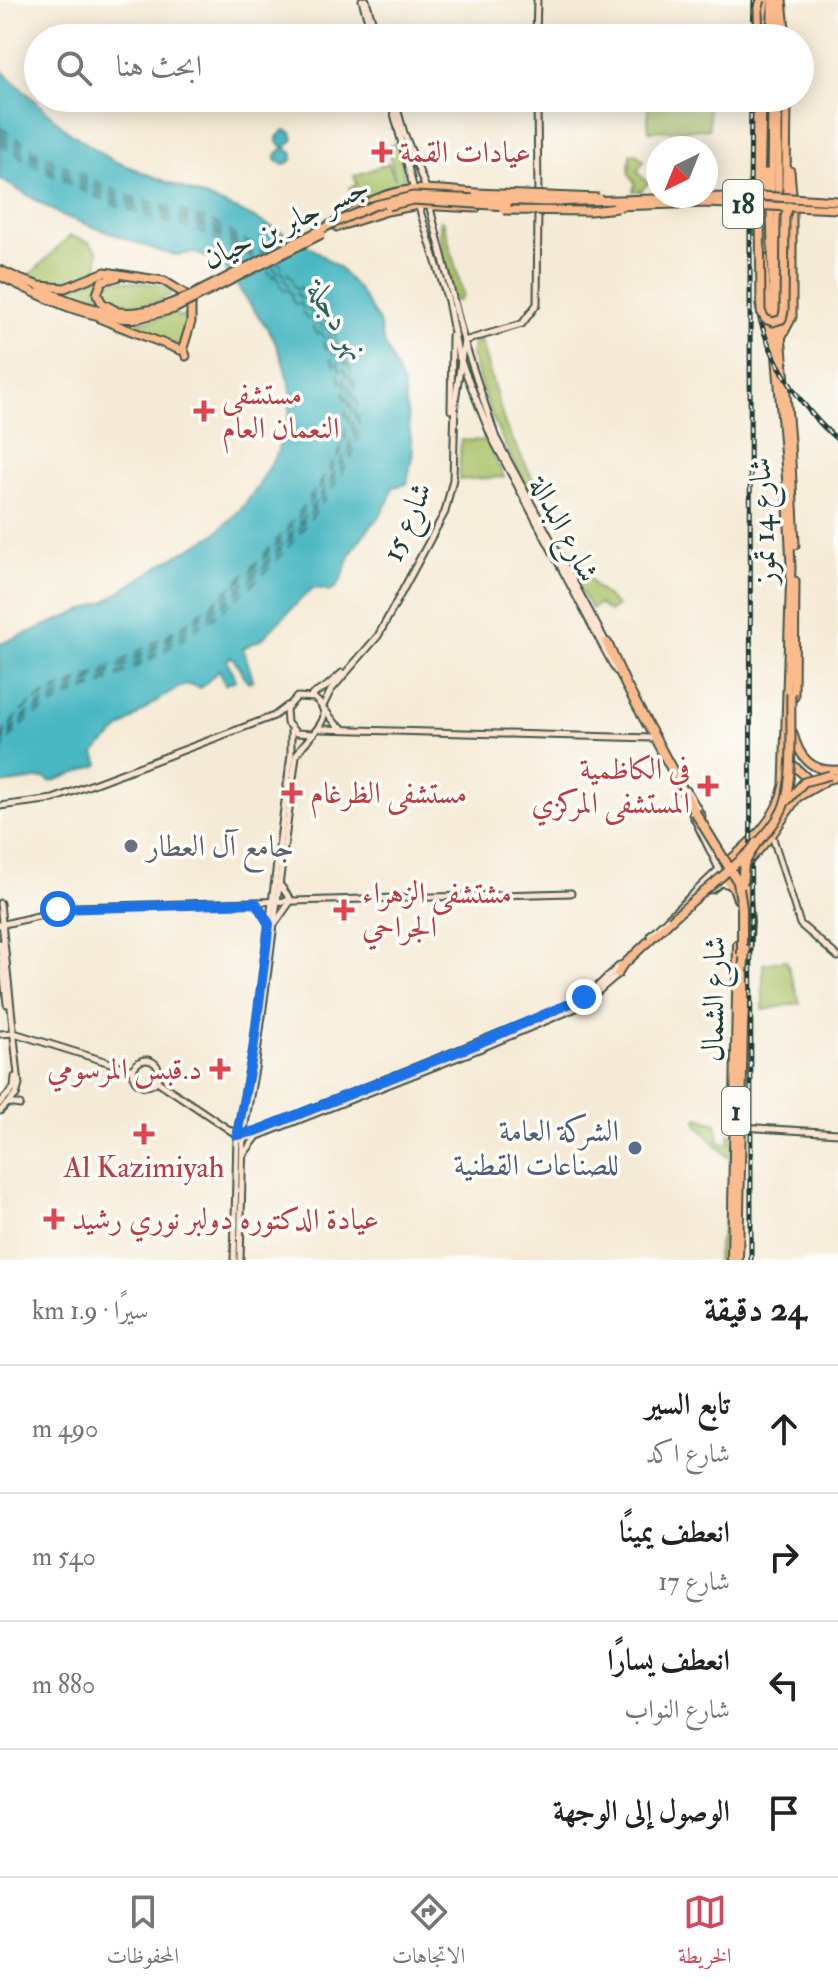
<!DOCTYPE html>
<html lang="ar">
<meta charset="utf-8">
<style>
body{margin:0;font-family:"IM FELL Double Pica",Amiri,serif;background:#f6f6f6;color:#222;direction:rtl}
.compass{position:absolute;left:646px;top:136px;width:72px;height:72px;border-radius:50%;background:#fff;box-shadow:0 4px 20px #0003;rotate:223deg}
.stop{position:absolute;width:24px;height:24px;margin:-18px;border:6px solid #1a73e8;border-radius:50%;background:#fff}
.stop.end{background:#1a73e8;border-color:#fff;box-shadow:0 2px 8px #0008}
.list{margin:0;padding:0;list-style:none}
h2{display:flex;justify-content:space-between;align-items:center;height:104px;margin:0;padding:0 32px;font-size:34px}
h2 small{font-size:26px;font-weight:400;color:#767676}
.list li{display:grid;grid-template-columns:52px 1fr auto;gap:24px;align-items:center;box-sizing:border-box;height:128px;padding:0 32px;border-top:2px solid #e0e0e0}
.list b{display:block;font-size:30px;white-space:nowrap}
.list p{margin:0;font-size:26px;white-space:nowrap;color:#767676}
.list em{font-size:26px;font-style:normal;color:#767676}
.icon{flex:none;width:44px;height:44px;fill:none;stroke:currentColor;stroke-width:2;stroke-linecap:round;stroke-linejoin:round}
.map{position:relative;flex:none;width:838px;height:1260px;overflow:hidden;direction:ltr}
.search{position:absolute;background:#fff;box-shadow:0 4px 20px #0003;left:24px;right:24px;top:24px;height:88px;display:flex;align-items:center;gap:20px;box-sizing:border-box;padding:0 28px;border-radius:44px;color:#767676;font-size:30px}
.sheet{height:616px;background:#fff}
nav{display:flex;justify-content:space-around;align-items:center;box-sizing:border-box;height:112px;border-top:2px solid #e0e0e0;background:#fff;font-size:22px;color:#767676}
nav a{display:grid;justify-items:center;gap:4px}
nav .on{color:#d1495b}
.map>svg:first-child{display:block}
</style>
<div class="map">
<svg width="838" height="1260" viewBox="0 0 838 1260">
<rect width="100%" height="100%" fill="#fdfcf7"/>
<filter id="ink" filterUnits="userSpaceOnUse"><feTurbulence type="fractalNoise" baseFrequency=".0125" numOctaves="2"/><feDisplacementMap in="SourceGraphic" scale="16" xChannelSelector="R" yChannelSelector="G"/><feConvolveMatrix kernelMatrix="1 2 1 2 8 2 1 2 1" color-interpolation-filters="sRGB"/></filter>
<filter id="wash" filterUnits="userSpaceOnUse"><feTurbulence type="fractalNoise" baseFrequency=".006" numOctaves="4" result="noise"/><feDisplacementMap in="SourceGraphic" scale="32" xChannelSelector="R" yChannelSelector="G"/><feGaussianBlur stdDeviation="1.8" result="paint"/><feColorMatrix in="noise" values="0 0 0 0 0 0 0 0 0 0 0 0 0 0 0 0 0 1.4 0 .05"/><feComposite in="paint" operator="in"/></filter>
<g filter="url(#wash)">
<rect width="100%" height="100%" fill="#f5ead5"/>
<!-- green -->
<g fill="#a9c166" stroke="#647f4d" stroke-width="2">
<path d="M647,98h61l1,31 -60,2z"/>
<path d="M398,141l8,45 -9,3 -1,-3 -41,16 -6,-14 8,-4 -3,-8 34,-13 7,16 -7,-31z"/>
<path d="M635,153l9,8 -7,11 11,11 -7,8h-8l2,-8 -6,-9 1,-20z"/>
<path d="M440,220l3,1 20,73 -4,7h-4l-15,-63z"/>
<path d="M70,236l19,6 9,9v20c-30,13 -36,19 -68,8l2,-6z"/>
<path d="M105,274l5,1 -15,22 10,12 -40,-12 -1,-3 1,-4z"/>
<path d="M118,280l41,5 15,6c-16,15 -65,30 -74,1l4,-8z"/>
<path d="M175,312l3,5 8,-2 -7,31 -57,-20 1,-4 32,-2z"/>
<path d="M480,339l25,86 34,66 -9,5 -39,-81 -20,-60 2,-9z"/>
<path d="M461,440l26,1 17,36 -45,3z"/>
<path d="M571,551l24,35 22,20 -8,6 -10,-8 -8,5 -29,-53z"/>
<path d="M786,960l14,43 -37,7v-46z"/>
<path d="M699,1118l17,6 3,18 10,2v-11l4,1 -5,126h-12l15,-68v-32l-33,-34 -2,-6z"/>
</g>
<!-- water -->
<g fill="#48b7c2" stroke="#347a7b" stroke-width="2">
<path d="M0,69l68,62 44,29 128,51 66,33 33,24 20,22 20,32 4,18 20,45 10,67 -6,32 -14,3c-6,28 -28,41 -41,65 -7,14 -7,30 -21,39l-16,-3 -5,2 -48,49 -19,9 10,31 -2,3h-3l-15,-24 -3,-1 -3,4 9,19 -11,5 -6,-15 -18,18c-4,-1 -8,-3 -12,-3 -17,-1 -83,54 -94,68l4,12 -48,17 -7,-4 -44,6v-140l106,-43 59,-39 48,-26 27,-26 17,-22 20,-35 12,-38 2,-25 -9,-31 -10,-24 -53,-74 -25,-8 -18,2 -14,-3 -101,-37 -61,-36z"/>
<path d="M285,130l7,3 2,6 -8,9 7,6 -1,6 -9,5 -7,-5v-5l8,-8 -7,-5v-5z"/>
</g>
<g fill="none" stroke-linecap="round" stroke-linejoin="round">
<!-- ferry -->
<g stroke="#2b625f" stroke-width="2" stroke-dasharray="10 8" stroke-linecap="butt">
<path d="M0,128l54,33 66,32 92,28 57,34"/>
<path d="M0,132l52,32 66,32 92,28 55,32"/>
<path d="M0,136l50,31 67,32 92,28 53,31"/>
<path d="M0,140l49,30 66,32 93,28 51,29"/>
<path d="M0,144l47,29 67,32 92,29 50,27"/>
<path d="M0,737c33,-48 57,-45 105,-68 18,-8 35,-19 53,-29 67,-37 122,-97 164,-160 8,-13 20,-29 22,-43 2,-11 3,-26 1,-37 -11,-55 -45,-92 -81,-133"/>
<path d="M0,741c6,-9 13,-22 22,-30 22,-19 56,-26 82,-38 11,-5 22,-11 33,-17 73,-41 136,-97 182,-167 19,-28 35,-55 29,-90 -10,-55 -45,-93 -81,-133"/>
<path d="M0,746c25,-49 85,-58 130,-83 77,-42 143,-97 192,-171 10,-16 24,-34 29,-53 3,-10 1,-26 0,-36 -4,-57 -45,-99 -81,-139"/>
<path d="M0,751c23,-51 85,-59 129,-83 80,-44 147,-101 197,-177 10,-16 24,-35 28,-53 3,-11 1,-26 0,-37 -4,-56 -45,-99 -81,-139"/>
<path d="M0,755c24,-52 89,-61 135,-87 80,-44 145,-100 195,-177 11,-16 24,-36 28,-54 2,-7 0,-17 0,-25 -2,-62 -42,-107 -81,-151"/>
</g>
</g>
</g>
<g filter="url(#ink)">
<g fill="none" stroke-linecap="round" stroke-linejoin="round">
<!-- secondary casing -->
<g stroke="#3f574c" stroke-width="9">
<g id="secondary">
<path d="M362,0l11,38"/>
<path d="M366,0l11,38"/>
<path d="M536,38l1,-38"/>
<path d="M390,98l24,92"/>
<path d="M394,98l10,35 23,58"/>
<path d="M537,98l1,100"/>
<path d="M418,204l30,97 10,53 33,82 125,235"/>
<path d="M429,204l35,137 32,97 111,206"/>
<path d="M451,410l1,-74"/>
<path d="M312,695l15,-9 15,-13"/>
<path d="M323,706l8,-16 47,-54 67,-124 8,-33 2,-78 9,-60 58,-17 15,-20 1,-94"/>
<path d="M325,710l11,14 7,4"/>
<path d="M321,729l330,9"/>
<path d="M687,790l15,26"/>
<path d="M0,806l53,-7 221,-83 13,-10"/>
<path d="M772,835l28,89 38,33"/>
<path d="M280,885l11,15"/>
<path d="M712,890l9,-7 10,2"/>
<path d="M294,901l277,-8"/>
<path d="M0,903l19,182 -3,10 -16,16"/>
<path d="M256,903l12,19"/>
<path d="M276,922l14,-20"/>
<path d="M0,925l76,-18 218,-6"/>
<path d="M650,935l69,-66 -27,-55"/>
<path d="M0,943l7,61"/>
<path d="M0,1034l14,-1 119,37"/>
<circle cx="146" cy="1073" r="13"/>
<path d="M157,1081l80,54 15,-2 320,-129 16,-9 32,-30"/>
<path d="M0,1103l14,-15 1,-11"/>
<path d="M9,1103l11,2"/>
<path d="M742,1127l96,6"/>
<path d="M237,1140l21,-4 221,-87 102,-43 37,-32"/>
<path d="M243,1155l13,-17"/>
<path d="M234,1260l3,-125 16,-84 38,-297v-23"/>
<path d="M240,1260l3,-125 12,-66 41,-313c9,-20 45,-37 18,-58l-17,-1 -11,12 1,14 9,10 17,1"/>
</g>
</g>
<!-- primary casing -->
<g stroke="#3f574c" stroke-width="11">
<g id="primary">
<path d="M772,0v38"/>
<path d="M782,0l4,38"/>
<path d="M761,32l4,-32"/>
<path d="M778,38v-38"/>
<path d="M787,98l-1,88 3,11"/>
<path d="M790,171l2,22"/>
<path d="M766,173l1,18"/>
<path d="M771,188l1,-90"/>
<path d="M755,191l2,-93"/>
<path d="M778,191v-93"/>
<path d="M760,196l2,-98"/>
<path d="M755,210l3,22"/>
<path d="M771,211l3,109"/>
<path d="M778,211l1,107"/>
<path d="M348,214c49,-31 73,-26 128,-21"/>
<path d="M337,227l50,-16 32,-6 57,3"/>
<path d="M764,258l4,60"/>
<path d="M0,270l26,12"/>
<path d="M0,276c44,21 89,47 139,42"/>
<path d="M22,280l18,6 25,2 40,-16 59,9 21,13"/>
<path d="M41,289c32,14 61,26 97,23"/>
<path d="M115,310l-13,-7 -5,-9 5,-13 15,-4"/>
<path d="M101,319l79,31"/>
<path d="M780,323l10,118 5,104"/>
<path d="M768,324l1,12 5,8"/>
<path d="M781,338l11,-21v-107"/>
<path d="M186,356l-3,-8 8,-26v-17"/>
<path d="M794,697l1,-116"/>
<path d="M793,733c6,25 19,39 45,37"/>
<path d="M791,763l15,14"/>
<path d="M821,781l17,-4"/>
<path d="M729,861c25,-22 48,-42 55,-76l7,-218 -4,-83 -13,-159"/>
<path d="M618,974l3,-7 50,-47"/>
</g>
</g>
<!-- highway casing -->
<g stroke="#3f574c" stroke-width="12">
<g id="highway">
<path d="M607,643l19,42 69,127"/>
<path d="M748,861l24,-27 25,-37 26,-15"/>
<path d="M724,875l11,15 3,9"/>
<path d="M732,1260l6,-315"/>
<path d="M738,1260l5,-235 6,-104 -4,-47"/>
</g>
</g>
<!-- secondary -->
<use href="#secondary" stroke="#fde4d1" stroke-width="5"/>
<!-- primary -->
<use href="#primary" stroke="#fbbb8c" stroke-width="7"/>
<!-- highway -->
<use href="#highway" stroke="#fbbb8c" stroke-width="8"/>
<!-- rail casing -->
<g stroke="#1f3d34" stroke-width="5">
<g id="rail">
<path d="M753,38l1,-38"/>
<path d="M750,192l1,-94"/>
<path d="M750,210l1,1050"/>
<path d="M757,305c8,48 44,104 81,135"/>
</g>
</g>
<!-- rail -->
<use href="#rail" stroke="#fdfcf7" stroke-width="2" stroke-dasharray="6" stroke-linecap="butt"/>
<!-- primary-bridge casing -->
<g stroke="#3f574c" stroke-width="11" stroke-linecap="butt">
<g id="primary-bridge">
<path d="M759,38l-1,-28 3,-10"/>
<path d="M476,193l123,5"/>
<path d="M760,205l1,106 4,8 8,3 9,-3 2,-8 1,-94 4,-11"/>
<path d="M388,206l25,-6 94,6"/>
<path d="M616,206l90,-3 132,6"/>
<path d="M503,210l87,1 28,-3"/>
<path d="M138,312l21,-4 31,-12 144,-73 41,-18 38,-9 133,6 214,-6 78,5"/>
<path d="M139,318l35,-9 148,-75"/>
<path d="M787,801l17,-19 26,-7"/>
<path d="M671,920c30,-28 100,-78 113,-115 10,-28 6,-82 7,-112"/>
</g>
</g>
<!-- highway-bridge casing -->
<g stroke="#3f574c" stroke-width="12" stroke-linecap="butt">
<g id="highway-bridge">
<path d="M695,812l43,70 4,26v46"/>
<path d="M742,884l2,-20 12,-21"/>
<path d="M743,972l2,-23"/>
</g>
</g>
<!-- primary-bridge -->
<use href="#primary-bridge" stroke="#fbbb8c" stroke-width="7"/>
<!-- highway-bridge -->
<use href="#highway-bridge" stroke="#fbbb8c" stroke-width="8"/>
</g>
</g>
<g fill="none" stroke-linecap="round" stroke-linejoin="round" filter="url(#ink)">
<!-- route -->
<path stroke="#1a73e8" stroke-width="10" d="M58,909l198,-6 13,21 -16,127 -16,84 19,-4 221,-87 107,-47"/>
</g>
<!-- markers -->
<g fill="#e0444e" stroke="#fdfcf7" stroke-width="3">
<path d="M378 140h8v8h8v8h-8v8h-8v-8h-8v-8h8z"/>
<path d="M200 399h8v8h8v8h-8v8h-8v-8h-8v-8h8z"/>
<path d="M704 774h8v8h8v8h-8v8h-8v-8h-8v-8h8z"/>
<path d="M288 781h8v8h8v8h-8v8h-8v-8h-8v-8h8z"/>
<path d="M340 898h8v8h8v8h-8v8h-8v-8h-8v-8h8z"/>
<path d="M216 1057h8v8h8v8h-8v8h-8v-8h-8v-8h8z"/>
<path d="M140 1122h8v8h8v8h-8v8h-8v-8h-8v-8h8z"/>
<path d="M50 1207h8v8h8v8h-8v8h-8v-8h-8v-8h8z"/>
</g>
<circle fill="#6b7280" stroke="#fdfcf7" stroke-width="3" cx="131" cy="846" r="8"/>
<circle fill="#5c6f8a" stroke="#fdfcf7" stroke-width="3" cx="635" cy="1148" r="8"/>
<g text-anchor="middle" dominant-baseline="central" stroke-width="7" stroke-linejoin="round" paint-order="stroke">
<!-- shield labels -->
<g fill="#fdfcf7" stroke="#62766e" stroke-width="2">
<rect x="723" y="180" width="40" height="48" rx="6"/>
<rect x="722" y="1087" width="28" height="48" rx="6"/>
</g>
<g font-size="28" font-weight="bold" fill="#1f3d34">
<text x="743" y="204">18</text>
<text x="736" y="1111">1</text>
</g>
<!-- health labels -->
<g font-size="30" fill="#be3a42" stroke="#fdfcf7" text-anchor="start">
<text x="400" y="152">عيادات القمة</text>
<text x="222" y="394">مستشفى<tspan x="222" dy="34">النعمان العام</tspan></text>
<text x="690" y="769" text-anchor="end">في الكاظمية<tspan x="690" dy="34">المستشفى المركزي</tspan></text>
<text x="310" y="793">مستشفى الظرغام</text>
<text x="362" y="893">مشتشفى الزهراء<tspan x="362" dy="34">الجراحي</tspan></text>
<text x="202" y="1069" text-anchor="end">د.قبس المرسومي</text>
<text x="144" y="1167" text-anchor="middle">Al Kazimiyah</text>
<text x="72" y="1219">عيادة الدكتوره دولبر نوري رشيد</text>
</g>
<!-- street labels -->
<g font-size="30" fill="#1f3d34" stroke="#fdfcf7">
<text transform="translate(286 223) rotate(-25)">جسر جابر بن حيان</text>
<text transform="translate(763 521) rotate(-93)">شارع 14 تموز</text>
<text transform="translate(407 522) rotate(-67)">شارع 15</text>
<text transform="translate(564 529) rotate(62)">شارع البدالة</text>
<text transform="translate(714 999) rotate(-89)">شارع الشمال</text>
</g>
<!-- worship labels -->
<g font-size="30" fill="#5b616d" stroke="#fdfcf7" text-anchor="start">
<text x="147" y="846">جامع آل العطار</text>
</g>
<!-- service labels -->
<g font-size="30" fill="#4e5e75" stroke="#fdfcf7" text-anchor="end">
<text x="619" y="1131">الشركة العامة<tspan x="619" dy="34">للصناعات القطنية</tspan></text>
</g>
<!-- water labels -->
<g font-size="32" font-style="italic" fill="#2b625f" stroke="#fdfcf7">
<text transform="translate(338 321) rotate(58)">نهر دجلة</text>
</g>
</g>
</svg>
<svg class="compass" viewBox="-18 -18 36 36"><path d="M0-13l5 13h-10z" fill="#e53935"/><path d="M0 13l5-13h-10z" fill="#767676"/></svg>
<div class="stop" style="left:58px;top:909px"></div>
<div class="stop end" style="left:584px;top:997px"></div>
<div class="search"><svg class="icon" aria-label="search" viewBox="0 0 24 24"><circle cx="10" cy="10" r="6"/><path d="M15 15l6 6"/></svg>ابحث هنا</div>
</div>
<section class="sheet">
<h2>24 دقيقة<small>سيرًا · 1.9 km</small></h2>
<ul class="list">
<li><svg class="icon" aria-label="ahead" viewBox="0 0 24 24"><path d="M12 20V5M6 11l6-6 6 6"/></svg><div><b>تابع السير</b><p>شارع اكد</p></div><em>490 m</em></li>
<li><svg class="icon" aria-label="right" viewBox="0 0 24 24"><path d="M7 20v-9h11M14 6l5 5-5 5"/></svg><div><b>انعطف يمينًا</b><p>شارع 17</p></div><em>540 m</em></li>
<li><svg class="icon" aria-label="left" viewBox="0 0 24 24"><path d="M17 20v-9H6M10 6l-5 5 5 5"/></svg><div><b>انعطف يسارًا</b><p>شارع النواب</p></div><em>880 m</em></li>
<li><svg class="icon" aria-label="arrive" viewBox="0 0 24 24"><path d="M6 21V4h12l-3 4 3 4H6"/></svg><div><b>الوصول إلى الوجهة</b></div></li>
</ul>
</section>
<nav>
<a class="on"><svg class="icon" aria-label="map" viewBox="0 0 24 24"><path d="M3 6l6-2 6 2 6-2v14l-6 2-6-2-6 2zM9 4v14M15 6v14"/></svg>الخريطة</a>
<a><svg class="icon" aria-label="directions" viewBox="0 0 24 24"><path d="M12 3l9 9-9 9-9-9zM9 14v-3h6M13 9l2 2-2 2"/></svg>الاتجاهات</a>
<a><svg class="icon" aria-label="saved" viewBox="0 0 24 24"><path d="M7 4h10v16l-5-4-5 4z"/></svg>المحفوظات</a>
</nav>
